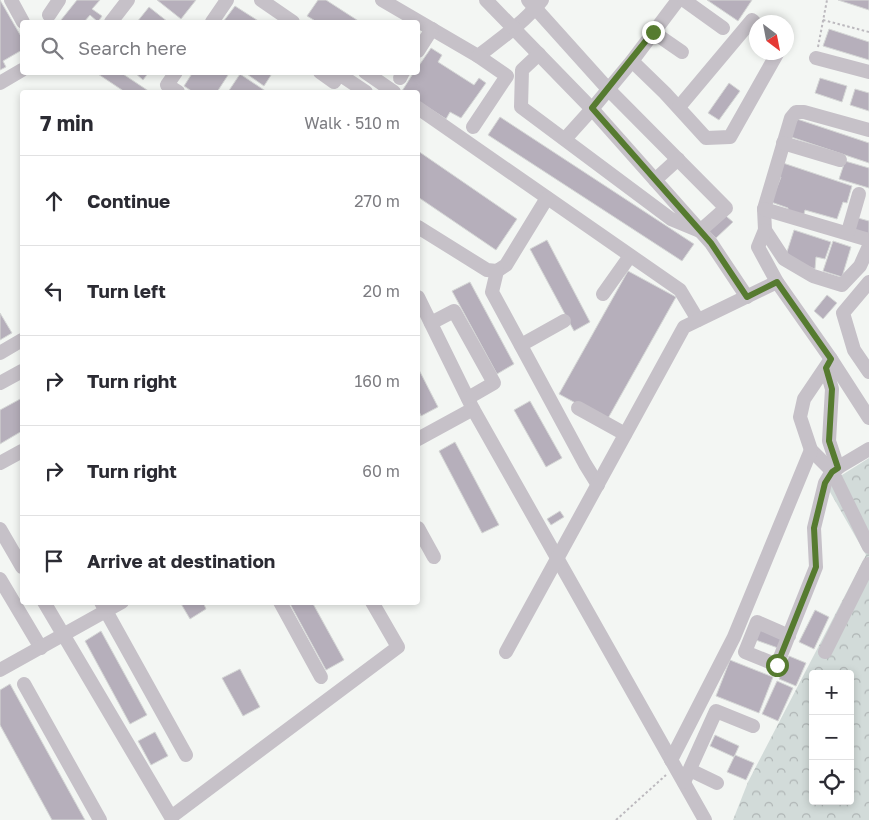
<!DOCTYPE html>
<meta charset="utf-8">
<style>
body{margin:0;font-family:"Golos Text",sans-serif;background:#f7f7f7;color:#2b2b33}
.controls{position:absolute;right:15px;bottom:15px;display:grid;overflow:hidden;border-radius:5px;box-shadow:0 2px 8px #0003}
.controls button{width:45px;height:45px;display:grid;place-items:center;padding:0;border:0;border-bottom:1px solid #e1e1e2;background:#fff;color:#2b2b33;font:25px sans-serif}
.compass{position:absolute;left:749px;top:15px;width:45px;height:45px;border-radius:50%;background:#fff;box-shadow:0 2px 8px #0003;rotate:148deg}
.stop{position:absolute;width:15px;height:15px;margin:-11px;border:4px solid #567b30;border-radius:50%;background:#fff}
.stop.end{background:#567b30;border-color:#fff;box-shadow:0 1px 5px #0008}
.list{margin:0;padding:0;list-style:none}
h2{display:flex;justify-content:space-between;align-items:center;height:65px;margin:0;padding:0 20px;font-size:21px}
h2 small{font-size:16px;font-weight:400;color:#7c7c81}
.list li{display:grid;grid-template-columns:32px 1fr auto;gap:15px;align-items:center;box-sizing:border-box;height:90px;padding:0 20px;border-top:1px solid #e1e1e2}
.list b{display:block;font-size:19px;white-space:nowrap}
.list em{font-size:16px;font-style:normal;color:#7c7c81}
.icon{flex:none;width:28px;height:28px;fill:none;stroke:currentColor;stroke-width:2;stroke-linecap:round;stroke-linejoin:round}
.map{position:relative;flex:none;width:869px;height:820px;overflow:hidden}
.search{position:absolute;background:#fff;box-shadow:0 2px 8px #0003;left:20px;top:20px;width:400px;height:55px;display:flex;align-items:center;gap:12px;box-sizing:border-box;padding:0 18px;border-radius:5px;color:#7c7c81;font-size:19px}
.panel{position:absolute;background:#fff;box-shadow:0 2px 8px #0003;left:20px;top:90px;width:400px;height:515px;border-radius:5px}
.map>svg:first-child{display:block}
</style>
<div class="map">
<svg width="869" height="820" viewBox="0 0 869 820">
<defs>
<pattern id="forest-crowns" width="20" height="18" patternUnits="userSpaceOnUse" patternTransform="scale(1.25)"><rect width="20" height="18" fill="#d2dbd9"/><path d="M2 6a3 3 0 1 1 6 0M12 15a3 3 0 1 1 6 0" fill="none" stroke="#afb5b5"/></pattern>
</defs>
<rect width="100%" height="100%" fill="#f3f6f3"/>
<!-- forest -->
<path fill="url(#forest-crowns)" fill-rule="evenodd" d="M869,458v362h-136l15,-38 118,-227 -40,-70zM813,674h37v127h-37z"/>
<!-- building -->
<g fill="#b6afbb" stroke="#d5d7d6">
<path d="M0,0l22,38v12l-19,11 3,6 -6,3z"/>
<path d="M77,0h23l-8,9 10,7 -4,6 -8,-7 -6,7h-19l-4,-2z"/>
<path d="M157,0h39l-15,19z"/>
<path d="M318,0h8l34,22h-43l-10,-6z"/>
<path d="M707,0h45l-14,21z"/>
<path d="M838,0h31v10z"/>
<path d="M235,6l25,16h-37z"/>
<path d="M149,7l19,15h-31z"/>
<path d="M829,29l40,13v18l-46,-14z"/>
<path d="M431,48l11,7 -4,7 36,23 5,-7 7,5 -25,35 -11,-6 -4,7 -28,-18v-9h-13l-3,-1 12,-19h4v-5z"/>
<path d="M95,72h25l30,20h-25z"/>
<path d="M134,72h15l-6,8z"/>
<path d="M193,72h37l-13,20h-24l-9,-6z"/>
<path d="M244,72h29l-9,14z"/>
<path d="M240,74l27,18h-39z"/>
<path d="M820,78l27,8 -5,16 -27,-9z"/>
<path d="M729,83l11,8 -21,29 -11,-7z"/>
<path d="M855,89l14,4v18l-19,-6z"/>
<path d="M500,117l194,127 -12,17 -194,-126z"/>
<path d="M797,119l72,24v20l-78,-26z"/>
<path d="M418,151l99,68 -21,31 -78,-53z"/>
<path d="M845,161l24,7v20l-30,-9z"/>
<path d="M780,162l72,24 -5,17 -4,-1 -6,17 -32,-9 -2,8 -15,-6v-4l-17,-6 10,-25 -5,-2z"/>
<path d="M726,216l7,6 -17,16 -7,-7z"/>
<path d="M858,218l11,3v16l-16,-5z"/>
<path d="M794,230l37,12 -6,17 -9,-2 -1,12 -30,-11z"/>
<path d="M547,240l43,82 -16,9 -44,-82z"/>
<path d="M833,241l18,6 -9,30 -19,-6z"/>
<path d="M628,271l48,26 -69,123 -48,-26z"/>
<path d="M470,282l44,82 -17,10 -45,-83z"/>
<path d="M827,295l10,8 -14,16 -9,-8z"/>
<path d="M0,313l12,20 -12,7z"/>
<path d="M418,368l20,39 -17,9 -3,-7z"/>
<path d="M22,398v33l-22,13v-34z"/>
<path d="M530,401l32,57 -16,9 -32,-57z"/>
<path d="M455,442l44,83 -17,8 -43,-82z"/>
<path d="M560,511l4,6 -13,8 -4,-6z"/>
<path d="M180,602h23l3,7 -16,10z"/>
<path d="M289,602h23l32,58 -18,10z"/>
<path d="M815,610l14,7 -15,32 -15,-7z"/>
<path d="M757,628l25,10 -4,10 -25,-9z"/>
<path d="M101,631l46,84 -17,9 -45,-83z"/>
<path d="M789,656l17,7 -10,23 -17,-7z"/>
<path d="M730,660l43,17 -14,36 -43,-17z"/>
<path d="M240,669l20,38 -17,9 -21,-38z"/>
<path d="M777,681l16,7 -15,33 -16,-7z"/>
<path d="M10,684l75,136h-33l-52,-95v-35z"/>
<path d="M155,732l13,24 -17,9 -13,-24z"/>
<path d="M715,735l24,11 -5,11 -24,-11z"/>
<path d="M735,755l19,8 -8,17 -19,-8z"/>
</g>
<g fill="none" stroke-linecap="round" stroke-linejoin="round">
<!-- path -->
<g stroke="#bcb9be" stroke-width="2" stroke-dasharray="2.5 2.5" stroke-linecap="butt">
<path d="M823,20l46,12"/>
<path d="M818,47l9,-47"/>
<path d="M616,820l50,-45"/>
</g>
<!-- minor -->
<g stroke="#c6c1c8" stroke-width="14">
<path d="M11,0l12,22"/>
<path d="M261,0l32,22"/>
<path d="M382,0l96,56c22,-17 47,-34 64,-56"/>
<path d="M486,0l106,109 40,-48 46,-61"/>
<path d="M528,0l80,89 118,119 -26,23 -29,-12 -150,-112 1,-37 17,-16"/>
<path d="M684,0l39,28"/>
<path d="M49,15l10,-15"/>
<path d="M111,22l17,-22"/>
<path d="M212,22l15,-22"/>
<path d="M653,32l29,20"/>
<path d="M418,51l14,-22"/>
<path d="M816,58l53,14"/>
<path d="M632,61l33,32 41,45 24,-1 48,-85"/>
<path d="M176,72l-9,13 11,7"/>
<path d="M320,72l14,10 5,-8 27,18"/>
<path d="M365,72l29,20"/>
<path d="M400,78l3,-6"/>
<path d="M0,83l22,-13"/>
<path d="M679,107l73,-87 4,4"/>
<path d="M418,108l262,182 18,30"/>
<path d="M473,127l34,-51 -29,-20"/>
<path d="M869,130l-65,-18h-8l-5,6 -27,91 1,21 19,29 29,17 29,9 18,-19 9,-20"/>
<path d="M565,139l27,-30 119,134 36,54"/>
<path d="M783,143l57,17"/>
<path d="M655,180l23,-21"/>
<path d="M764,209l105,31"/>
<path d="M418,227l69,43 10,1 9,-6 41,-67"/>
<path d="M765,230l-7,17 19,35 54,77 38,59"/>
<path d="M848,232l11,-38"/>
<path d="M497,271l-5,21 93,172 13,21"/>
<path d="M869,282l-26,31 11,37 15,22"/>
<path d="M603,294l27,-38"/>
<path d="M418,297l55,112 232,411"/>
<path d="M431,323l23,-12 40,72 -26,15"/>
<path d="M521,345l43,-24"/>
<path d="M0,353l22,-13"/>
<path d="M826,368l6,21 -3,52 9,27"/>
<path d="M0,383l22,-12"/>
<path d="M578,408l47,26"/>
<path d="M418,439l55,-30"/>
<path d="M869,449l-37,22 37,76"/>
<path d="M0,463l22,-12"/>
<path d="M418,528l16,29"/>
<path d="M0,529l22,38"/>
<path d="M0,579l41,69"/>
<path d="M44,602l127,215 227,-170 -26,-45"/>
<path d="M101,602l85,153"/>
<path d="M280,602l41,75"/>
<path d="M789,636l-32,-14 -12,30 32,13 39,-98 -2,-39 11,-45 7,-12 -21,-21 -11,-33 4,-18 27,-40"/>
<path d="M506,652l178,-325 93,-45"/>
<path d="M825,652l44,-88"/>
<path d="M0,670l122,-68"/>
<path d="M24,684l76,136"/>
<path d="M671,760l63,-123 77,-187"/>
<path d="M690,770l27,13"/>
<path d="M684,782l32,-71 37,15"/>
</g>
</g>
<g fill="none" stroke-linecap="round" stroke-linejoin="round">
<!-- route -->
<path stroke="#567b30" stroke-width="6" d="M653,32l-61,76 119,135 36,54 30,-15 54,77 -5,9 6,21 -3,52 9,27 -6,4 -7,11 -11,45 2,39 -39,98"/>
</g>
</svg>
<div class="controls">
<button>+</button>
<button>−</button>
<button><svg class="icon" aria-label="locate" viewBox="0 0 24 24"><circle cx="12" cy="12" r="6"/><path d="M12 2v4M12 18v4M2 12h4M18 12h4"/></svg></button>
</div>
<svg class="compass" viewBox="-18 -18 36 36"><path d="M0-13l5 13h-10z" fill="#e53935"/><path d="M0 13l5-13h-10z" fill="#7c7c81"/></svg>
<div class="stop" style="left:777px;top:665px"></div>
<div class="stop end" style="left:653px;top:32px"></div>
<div class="search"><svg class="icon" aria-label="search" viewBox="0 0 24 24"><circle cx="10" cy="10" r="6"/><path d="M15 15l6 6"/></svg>Search here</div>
<section class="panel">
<h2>7 min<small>Walk · 510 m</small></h2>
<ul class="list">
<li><svg class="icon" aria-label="ahead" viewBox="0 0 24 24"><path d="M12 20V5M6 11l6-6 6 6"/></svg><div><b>Continue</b></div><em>270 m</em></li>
<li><svg class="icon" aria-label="left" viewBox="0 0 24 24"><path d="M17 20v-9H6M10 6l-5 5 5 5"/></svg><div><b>Turn left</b></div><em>20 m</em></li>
<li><svg class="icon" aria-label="right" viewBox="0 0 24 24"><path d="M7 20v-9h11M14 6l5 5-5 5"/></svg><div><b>Turn right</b></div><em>160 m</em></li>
<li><svg class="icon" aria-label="right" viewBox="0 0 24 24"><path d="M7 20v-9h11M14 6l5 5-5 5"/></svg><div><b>Turn right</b></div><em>60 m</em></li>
<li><svg class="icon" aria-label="arrive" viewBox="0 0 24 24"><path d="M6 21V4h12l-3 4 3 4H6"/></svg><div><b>Arrive at destination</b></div></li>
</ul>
</section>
</div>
